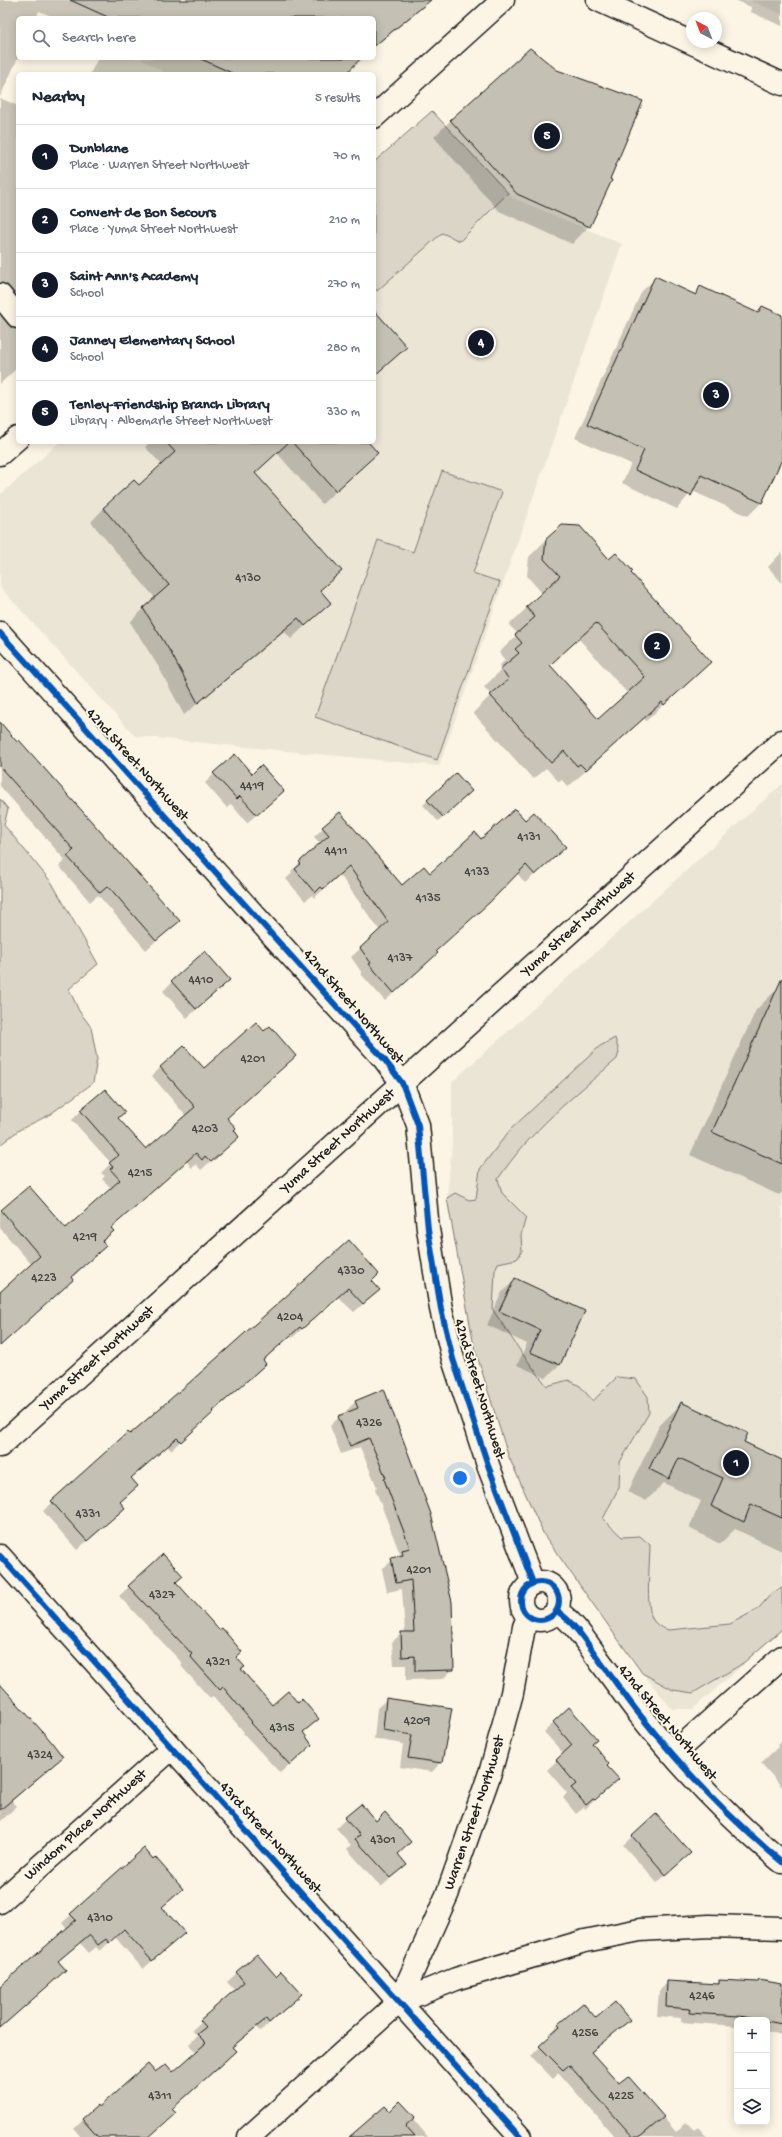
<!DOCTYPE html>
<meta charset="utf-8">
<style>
body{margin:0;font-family:"Gochi Hand",sans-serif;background:#f6f6f7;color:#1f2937}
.controls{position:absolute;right:12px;bottom:12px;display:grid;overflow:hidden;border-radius:6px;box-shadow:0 2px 10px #0003}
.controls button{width:36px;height:36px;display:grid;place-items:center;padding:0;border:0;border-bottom:1px solid #e0e1e3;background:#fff;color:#1f2937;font:20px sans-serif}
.compass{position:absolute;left:686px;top:12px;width:36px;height:36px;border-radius:50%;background:#fff;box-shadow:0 2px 10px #0003;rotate:318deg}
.you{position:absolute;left:460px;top:1478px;width:14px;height:14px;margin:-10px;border:3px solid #fff;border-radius:50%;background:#1a73e8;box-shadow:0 0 0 6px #1a73e833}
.badge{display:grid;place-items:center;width:26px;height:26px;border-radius:50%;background:#111827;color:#fff;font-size:13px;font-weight:700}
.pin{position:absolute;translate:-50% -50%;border:2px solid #fff;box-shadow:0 1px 4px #0006}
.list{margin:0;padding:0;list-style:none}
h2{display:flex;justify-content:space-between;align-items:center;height:52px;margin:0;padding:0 16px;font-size:17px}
h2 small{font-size:13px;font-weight:400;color:#747a83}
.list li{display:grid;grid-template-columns:26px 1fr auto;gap:12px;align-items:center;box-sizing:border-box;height:64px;padding:0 16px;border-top:1px solid #e0e1e3}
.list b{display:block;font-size:15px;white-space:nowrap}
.list p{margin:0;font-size:13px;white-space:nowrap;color:#747a83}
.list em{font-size:13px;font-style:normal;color:#747a83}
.icon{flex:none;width:22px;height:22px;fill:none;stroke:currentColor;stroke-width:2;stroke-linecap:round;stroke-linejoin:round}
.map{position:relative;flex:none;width:782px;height:2137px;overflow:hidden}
.search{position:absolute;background:#fff;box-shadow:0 2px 10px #0003;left:16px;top:16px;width:360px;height:44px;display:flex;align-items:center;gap:10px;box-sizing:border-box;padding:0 14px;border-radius:6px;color:#747a83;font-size:15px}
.panel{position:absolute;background:#fff;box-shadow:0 2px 10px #0003;left:16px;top:72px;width:360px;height:372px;border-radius:6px}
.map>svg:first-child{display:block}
</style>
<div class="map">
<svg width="782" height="2137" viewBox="0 0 782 2137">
<rect width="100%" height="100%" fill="#fcf5e5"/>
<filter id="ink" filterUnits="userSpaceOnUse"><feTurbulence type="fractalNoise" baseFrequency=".025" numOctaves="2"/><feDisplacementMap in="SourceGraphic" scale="8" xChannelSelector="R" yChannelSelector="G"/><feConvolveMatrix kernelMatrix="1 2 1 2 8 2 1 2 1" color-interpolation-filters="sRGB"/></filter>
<g filter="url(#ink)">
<!-- built -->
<g fill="#ebe5d6">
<path d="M749,0h33v14z"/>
<path d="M139,58h226l-18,16h-180z"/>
<path d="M432,111l81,87 109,46 -183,522 -304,-30 -135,-149v-92l60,-53h314v-280z"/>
<path d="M782,784v846l-89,79h-21l-30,-36 -98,-138 -36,-80 -34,-109 -27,-148 5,-56v-60z"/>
</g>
<!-- green -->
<g fill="#dbd5c8" stroke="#7c7872">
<path d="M432,111l76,82 -48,48 -18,-8 -65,58 -3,-4v-125z"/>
<path d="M442,471l60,21 -29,81 27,9 -63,178 -122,-43 63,-177 35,12z"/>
<path d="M0,799l8,10 -4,16 48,58 46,81 -29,25 10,22 12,16 6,32 -4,24 -44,32 -30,15 -19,15z"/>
<path d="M615,1038l4,14 -2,7c-43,37 -87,72 -119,120l4,14 24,24 -5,18 1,16 -5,8 -19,4 -3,7 -2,40 28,42 26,34 21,-6 12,6 13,15 24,-24 19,2 12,18 1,16 -29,49 -1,25 -16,32 19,18 18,-1 10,9c0,17 -5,61 3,75 4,6 9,8 16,10l61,-6 28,-15 13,-15 11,-6v41l-40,35 -49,29 -20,-3 -31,-17 -98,-138 -36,-80 -34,-109 -27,-148 8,-5 14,7 7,-1 4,-30 30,-39 90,-84z"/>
</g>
<!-- shadow -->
<g fill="#0003" fill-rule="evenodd">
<path d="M0,0h430l-17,16 -39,31v-29h-318l-17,-7 -3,7h-18v40l-18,39z"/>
<path d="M735,0h47v26l-31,-14v-5z"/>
<path d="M98,58h263l-16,16h-255z"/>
<path d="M556,71l33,155 -17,18 -73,-33 -65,-74 17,-17z"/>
<path d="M0,98l18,8v251l-3,3 3,7 -18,17z"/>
<path d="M656,278l37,17 8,-8 55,26 6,-6 20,9v141l-21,46 -13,13 -56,-25 -15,18 -55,-26 9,-19 -56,-26 67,-147z"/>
<path d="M150,442h217l10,11 -55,51 -45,-51 -23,21 73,110 -8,7 10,12 -38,36 -7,-8 -100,84 -26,-49 -28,-44 25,-24 -64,-76 13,-14 35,-22 23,-21 -17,-18z"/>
<path d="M546,540l63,20 21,13 80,89 -64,59 -2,-3 -76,69 -6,-7 -3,2 -13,-14 -13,11 -60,-66 18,-18 -7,-8 18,-18 -3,-3 6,-6 -6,-7 19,-19 -9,-9 33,-32 -15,-17 2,-19zM579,639l49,55 -30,26 -49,-54z"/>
<path d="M782,552v31l-14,-16z"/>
<path d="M0,738l178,183 -32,29 -48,-55 -8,7 -31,-36 6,-6 -65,-74z"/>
<path d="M214,774l59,26 -26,23 -16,-19 -4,4 -22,-25z"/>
<path d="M456,775l10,20 -28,26 -15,-16z"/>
<path d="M323,828l79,59 28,-13 51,-34 75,16 -31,27 -8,-10 -82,78 -7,11 -43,39 -24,-27 1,-1 -11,-16 29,-26 -40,-56 -26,23 -2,-3 -7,6 -19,-22 6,-6 -1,-2 30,-27 -7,-7z"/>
<path d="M172,982l47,7 -32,29 -24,-27z"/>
<path d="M779,987l3,2v203l-3,3 -89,-40 66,-145z"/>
<path d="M161,1067l65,51 3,27 -28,25 -5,-6 -4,4 -6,-7 -76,67 -9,14 4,4 -105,100v-53l32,-28 -32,-37v-16l29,-25 37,43 46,-41 -10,-10 3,-3 -4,-3 10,-10 -39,-43 9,-9 36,7 29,33 40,-35 -34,-40z"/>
<path d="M349,1242l22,39 8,9 -25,22 -16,-15 -46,41 -2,-3 -28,26 3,3 -9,9 -85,77 -4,-4 -37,32 7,8 -18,17 5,5 -47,42 -34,-39z"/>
<path d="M516,1279l68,32 -25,54 -13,13 -29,-13 10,-21 -40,-19 15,-33z"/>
<path d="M383,1391l69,279 -9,9 -37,1v-15h-12l-2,-23 10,-9h3l-3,-44 -15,3 -5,-23 18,-15 -25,-65 2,-2 -17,-40 -19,7 -11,-28 9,-9 8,-4 -1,-2 9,-9z"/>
<path d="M682,1403l61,39 39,19v90l-47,-22 -15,15 -31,-16 12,-27 -37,-18 -18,18 -18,-9 31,-66z"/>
<path d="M163,1556l12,26 68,85 -3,3 32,37 36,21 -5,5 8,12 -31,28 -37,-40 1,-1 -31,-36 -3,2 -29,-32 2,-2 -64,-68z"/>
<path d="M387,1699l54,63 -9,10 -32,-5 3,-23 -29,-5 3,-31z"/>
<path d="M0,1703l62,54 -50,44 5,5 -17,16z"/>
<path d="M569,1709l37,57 2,22 -23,21 -1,-2 -8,7 -13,-16 4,-5 -20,-23 17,-16 -20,-22z"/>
<path d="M782,1741v46l-21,-24 17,-16 -1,-1z"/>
<path d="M361,1805l45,60 -25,22 -34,-38 4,-4 -15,-17z"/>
<path d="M633,1836l56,17 -32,30 -34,-38z"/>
<path d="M153,1860l29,29 -21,19 23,25 -41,36 -28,-32 -15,14 -4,-4 -7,6 -9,-10 -23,19 -1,17 -56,49v-41l67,-58 -5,-6 9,-8z"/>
<path d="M257,1955l35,48 -32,29 -4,-5 -24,21 3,3 -9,10 -83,74 -62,2 -7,-8 9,-9 72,-46h18l24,-22 -8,-8 8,-8 -5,-6 43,-39 -8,-9z"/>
<path d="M720,1981l37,2 2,-2 23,4v50l-15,-3v-12h-30v6l-56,-4v-4l-24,-2 2,-25 9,-9 48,3z"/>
<path d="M583,2004l13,16h33l-38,33 28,32 9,-8 48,55 10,-10 8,8 4,-3 9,10h-92l-56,-64 -6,6 -22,-23 20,-20 -2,-2z"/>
<path d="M400,2103l28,34h-77l39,-25z"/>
</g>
<!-- building -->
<g fill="#c4c0b3" stroke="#1c1c1c" fill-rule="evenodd">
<path d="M70,0h361l-57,46v-28h-264z"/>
<path d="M530,48l27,22 86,31 -33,78 2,1 -22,47 -73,-33 -67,-74z"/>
<path d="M199,58h162l-15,16h-112z"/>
<path d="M655,276l41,19 4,-9 58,27 4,-7 20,9v144l-20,44 -61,-28 -10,21 -56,-26 9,-20 -57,-26z"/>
<path d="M374,310l33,37 -33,29z"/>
<path d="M166,442h123l-34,31 87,98 -22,19 11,13 -26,23 -7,-8 -100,85 -27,-50 -28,-45 26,-23 -66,-77 31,-28 5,5 36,-33z"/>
<path d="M292,442h76l10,11 -42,38z"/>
<path d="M562,525l18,1 29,33 7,-6 17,18 -2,2 80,89 -47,43 -2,-3 -76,68 -6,-6 -3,2 -13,-15 -13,12 -61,-68 19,-16 -9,-10 19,-16 -4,-4 7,-6 -7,-8 20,-18 -9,-10 34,-31 -16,-17 2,-20zM596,623l49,54 -47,42 -48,-54z"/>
<path d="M0,722l17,20 2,-2 161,181 -24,20 -48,-55 -8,7 -33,-37 7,-6 -74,-83z"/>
<path d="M235,754l17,20 9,-9 23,26 -27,24 -17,-19 -3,3 -24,-26z"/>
<path d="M456,773l16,18 -29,26 -16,-17z"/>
<path d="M515,809l10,11 9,-8 32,35 -31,28 -9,-10 -36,37 -54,49 2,2 -44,40 -25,-29 2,-1 -11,-15 28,-26 -39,-56 -26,23 -2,-2 -6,6 -20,-24 6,-5 -2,-2 30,-27 -7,-8 18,-15 62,73 22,-19 6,7 45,-41 6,7z"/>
<path d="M205,951l25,29 -34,29 -25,-28z"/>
<path d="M782,978v186l-70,-32z"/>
<path d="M256,1022l8,9 6,-5 26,30 -69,62 9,10 -2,2 5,7 -28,25 -6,-6 -3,4 -6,-7 -85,75 3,3 -12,10 4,5 -35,31 2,3 -73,66v-54l40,-36 -39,-46 28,-24 37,42 54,-48 -10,-11 3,-2 -4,-4 10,-8 -39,-45 25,-21 20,23 -7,6 28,31 49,-42 -35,-40 24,-21 20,22z"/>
<path d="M349,1240l30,34 -7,7 8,9 -17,14 -15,-16 -46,41 -2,-2 -37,33 3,4 -53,47 1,1 -33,30 -4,-4 -46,40 7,8 -18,16 5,6 -38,33 -36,-40 77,-69 2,2 59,-51z"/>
<path d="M515,1278l70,33 -25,54 -30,-13 10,-22 -41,-19z"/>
<path d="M384,1389l47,125 21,88 2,68 -39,1v-15l-13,1 -1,-25h13l-3,-52 -15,3 -5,-25 12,-3 -1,-5 8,-2 -26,-69 2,-1 -17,-40 -19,8 -12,-30 20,-8 -3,-7z"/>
<path d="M681,1402l67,31 -4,9 38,18v58l-31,-14 -7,18 -33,-16 12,-28 -44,-20 -10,21 -20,-10z"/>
<path d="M163,1554l20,22 -7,6 43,48 3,-2 20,24 -6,5 9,10 -4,2 31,36 16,-14 10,12 4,-4 17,20 -16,13 9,13 -22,20 -39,-42 1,-1 -29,-35 -3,3 -30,-34 2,-2 -64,-68z"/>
<path d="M0,1684l50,56 13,17 -63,53z"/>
<path d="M386,1698l66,10 -10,55 -34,-5 4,-23 -29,-5z"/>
<path d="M569,1707l28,32 -5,4 17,21 -2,2 12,13 -24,21 -2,-1 -7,6 -15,-17 5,-4 -20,-24 16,-15 -19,-23z"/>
<path d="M361,1804l15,17 9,-9 26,30 -13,12 9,11 -16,13 -36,-39 5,-4 -16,-17z"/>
<path d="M656,1814l35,39 -25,22 -34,-39z"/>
<path d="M144,1848l9,11 2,-2 28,32 -21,18 23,26 -33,28 -28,-32 -15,14 -3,-4 -8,6 -9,-10 -31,26 8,9 -66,58v-42l76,-66 -6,-6z"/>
<path d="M257,1954l19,22 5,-5 21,23 -33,29 -3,-4 -34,28 4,4 -64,58 4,4 -27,24h-51l-16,-18 16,-14 1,2 49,-43 7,8 11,-8 7,8 33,-29 -9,-9 9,-7 -6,-7 44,-38 -8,-10z"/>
<path d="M719,1980l39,2 1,-2 23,4v40l-42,-8 -51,-3 1,-4 -24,-2 1,-26 52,3z"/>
<path d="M615,2002l15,18 -39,32 28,31 9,-7 36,41 -24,20h-7l-64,-72 -6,5 -24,-24 21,-19 -2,-3 25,-21 13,15z"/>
<path d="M400,2101l15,16 -10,9 10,11h-66l36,-31 5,5z"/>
</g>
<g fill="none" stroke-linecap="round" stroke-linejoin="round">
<!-- street casing -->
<g stroke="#1c1c1c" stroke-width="25">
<g id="street">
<path d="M374,117l129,-117"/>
<path d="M0,295l18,22"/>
<path d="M0,454l18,-16"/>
<path d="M0,633l384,426 18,24 16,42 10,104 13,80 12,50 36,109 44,115"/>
<path id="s1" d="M0,1446l782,-705"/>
<path d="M0,1556l520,581"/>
<circle cx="540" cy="1601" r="19"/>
<path d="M557,1611c19,13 31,34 45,53 13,17 25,35 38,51 42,53 90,104 142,147"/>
<path d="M673,1754l109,-97"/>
<path id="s2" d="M0,1902l172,-154"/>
<path id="s3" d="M399,2002l48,-107 44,-125 21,-77 12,-66 4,-10"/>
<path d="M249,2137l150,-135 57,-23 129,-38 55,-11 69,-4 73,2"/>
</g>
</g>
<!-- primary casing -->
<g stroke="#1c1c1c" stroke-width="25">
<path id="primary" d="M598,0l184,84"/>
</g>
<!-- street -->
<use href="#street" stroke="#fcf5e5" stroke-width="22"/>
<!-- primary -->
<use href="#primary" stroke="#fcf5e5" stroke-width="22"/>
<!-- cycleway casing -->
<g stroke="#fcf5e5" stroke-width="8">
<g id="cycleway">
<path d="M0,633l384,426 18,24 16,42 10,104 13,80 12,50 36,109 44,115"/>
<path d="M0,1556l520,581"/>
<circle cx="540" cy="1601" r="19"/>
<path d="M557,1611c19,13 31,34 45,53 13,17 25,35 38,51 42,53 90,104 142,147"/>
</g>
</g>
<!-- cycleway -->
<use href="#cycleway" stroke="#0057b8" stroke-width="6"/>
</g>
</g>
<g text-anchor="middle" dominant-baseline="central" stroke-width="4" stroke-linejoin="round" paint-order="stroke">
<!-- number labels -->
<g font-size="13" fill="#464542">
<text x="248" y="578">4130</text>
<text x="252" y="786">4419</text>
<text x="529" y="837">4131</text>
<text x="336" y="851">4411</text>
<text x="477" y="872">4133</text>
<text x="428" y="898">4135</text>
<text x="400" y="958">4137</text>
<text x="201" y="980">4410</text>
<text x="253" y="1059">4201</text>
<text x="205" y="1129">4203</text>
<text x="140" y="1173">4215</text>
<text x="85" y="1237">4219</text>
<text x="351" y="1271">4330</text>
<text x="44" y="1278">4223</text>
<text x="290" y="1317">4204</text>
<text x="369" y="1423">4326</text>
<text x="88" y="1514">4331</text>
<text x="419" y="1570">4201</text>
<text x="162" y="1595">4327</text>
<text x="218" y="1662">4321</text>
<text x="417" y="1721">4209</text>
<text x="282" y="1728">4315</text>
<text x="40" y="1755">4324</text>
<text x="383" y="1840">4301</text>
<text x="100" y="1918">4310</text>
<text x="702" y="1996">4246</text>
<text x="585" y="2033">4256</text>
<text x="160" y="2096">4311</text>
<text x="621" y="2096">4225</text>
</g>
<!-- street labels -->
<g font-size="15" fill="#1c1c1c" stroke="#fcf5e5">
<text transform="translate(137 765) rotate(48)">42nd Street Northwest</text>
<text stroke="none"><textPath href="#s1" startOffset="779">Yuma Street Northwest</textPath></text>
<text transform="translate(353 1007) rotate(49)">42nd Street Northwest</text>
<text stroke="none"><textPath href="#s1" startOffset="455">Yuma Street Northwest</textPath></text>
<text stroke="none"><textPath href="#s1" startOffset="131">Yuma Street Northwest</textPath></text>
<text transform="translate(479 1389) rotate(73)">42nd Street Northwest</text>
<text transform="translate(667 1723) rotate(50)">42nd Street Northwest</text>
<text stroke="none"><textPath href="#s3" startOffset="204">Warren Street Northwest</textPath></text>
<text stroke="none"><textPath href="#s2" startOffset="115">Windom Place Northwest</textPath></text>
<text transform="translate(270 1838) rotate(48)">43rd Street Northwest</text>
</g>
</g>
</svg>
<div class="controls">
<button>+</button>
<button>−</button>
<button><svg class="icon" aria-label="layers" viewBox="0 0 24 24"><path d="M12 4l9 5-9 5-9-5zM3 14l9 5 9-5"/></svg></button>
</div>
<svg class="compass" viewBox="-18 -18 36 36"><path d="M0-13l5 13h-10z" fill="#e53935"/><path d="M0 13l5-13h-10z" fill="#747a83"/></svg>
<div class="you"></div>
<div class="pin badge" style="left:736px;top:1463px">1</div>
<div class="pin badge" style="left:657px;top:646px">2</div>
<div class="pin badge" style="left:716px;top:395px">3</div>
<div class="pin badge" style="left:481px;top:343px">4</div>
<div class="pin badge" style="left:547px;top:136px">5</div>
<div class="search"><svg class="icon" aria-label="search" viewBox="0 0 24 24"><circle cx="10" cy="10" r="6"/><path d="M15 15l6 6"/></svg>Search here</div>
<section class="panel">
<h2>Nearby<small>5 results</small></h2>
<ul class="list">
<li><span class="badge">1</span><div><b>Dunblane</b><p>Place · Warren Street Northwest</p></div><em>70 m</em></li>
<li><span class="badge">2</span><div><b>Convent de Bon Secours</b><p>Place · Yuma Street Northwest</p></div><em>210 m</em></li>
<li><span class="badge">3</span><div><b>Saint Ann's Academy</b><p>School</p></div><em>270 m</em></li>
<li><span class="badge">4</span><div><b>Janney Elementary School</b><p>School</p></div><em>280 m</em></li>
<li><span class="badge">5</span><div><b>Tenley-Friendship Branch Library</b><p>Library · Albemarle Street Northwest</p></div><em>330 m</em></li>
</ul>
</section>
</div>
